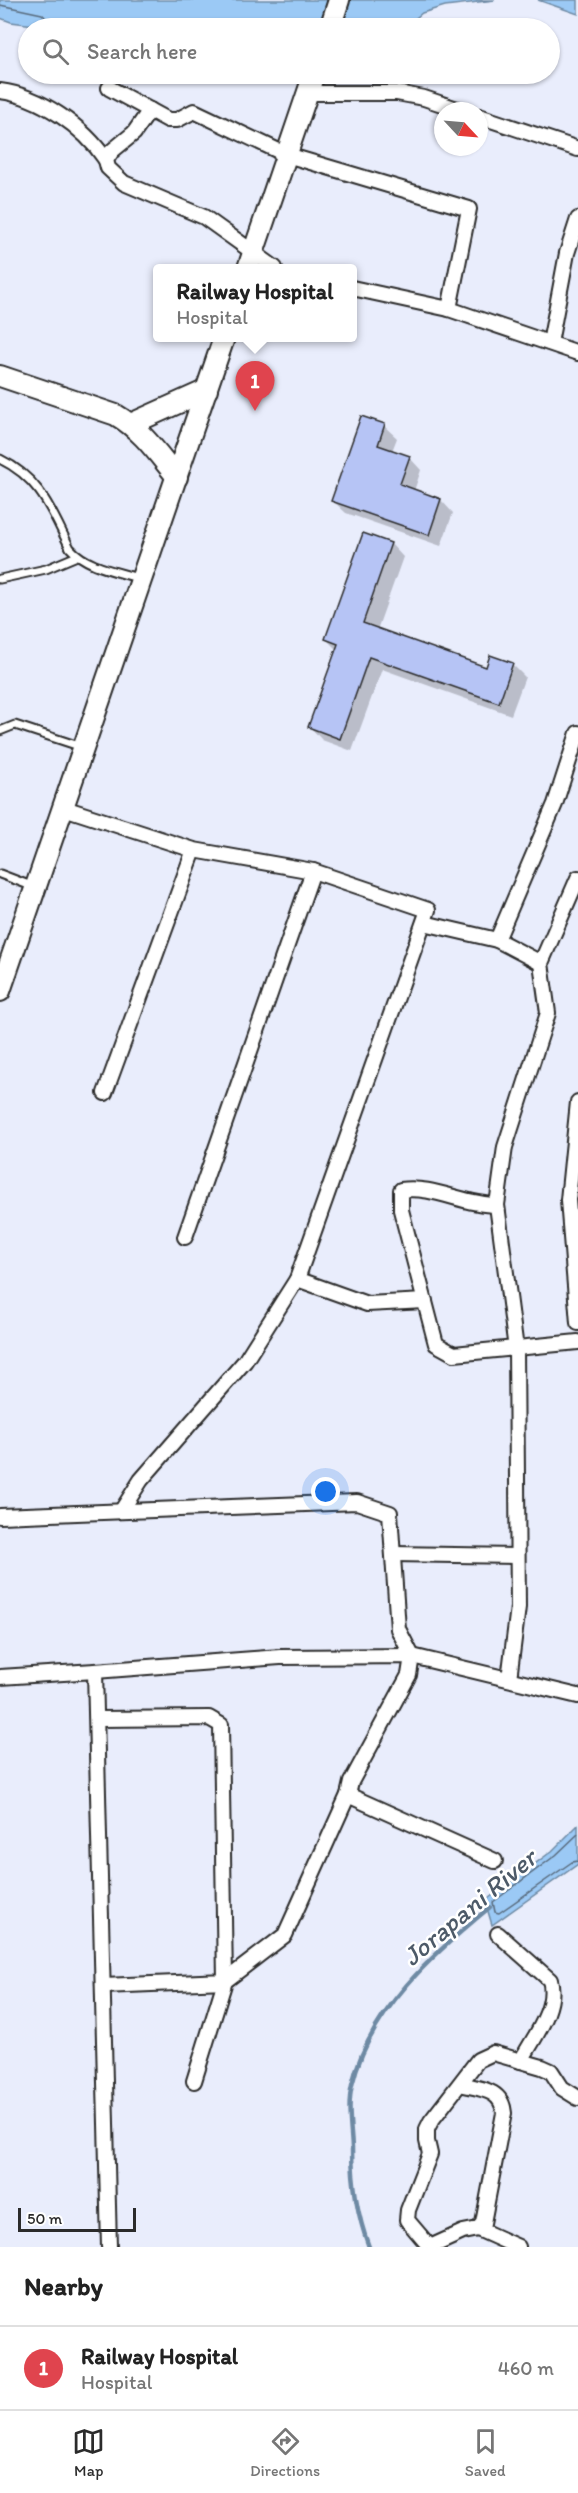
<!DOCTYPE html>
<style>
body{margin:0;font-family:Itim,sans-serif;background:#f2f2f2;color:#222}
.compass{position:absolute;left:434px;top:102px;width:54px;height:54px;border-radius:50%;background:#fff;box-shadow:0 2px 4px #0004;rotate:116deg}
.scale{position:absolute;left:18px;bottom:15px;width:118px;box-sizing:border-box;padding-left:6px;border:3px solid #2b2b2b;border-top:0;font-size:16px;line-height:21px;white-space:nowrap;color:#2b2b2b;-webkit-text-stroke:4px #fff;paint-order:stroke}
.you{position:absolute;left:326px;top:1492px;width:21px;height:21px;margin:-15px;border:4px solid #fff;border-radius:50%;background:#1a73e8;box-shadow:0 0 0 9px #1a73e833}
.badge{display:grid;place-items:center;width:39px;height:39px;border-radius:50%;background:#2b2b2b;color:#fff;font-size:20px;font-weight:700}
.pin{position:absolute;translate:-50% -50px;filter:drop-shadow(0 2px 3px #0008)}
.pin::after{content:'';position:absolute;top:32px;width:21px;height:18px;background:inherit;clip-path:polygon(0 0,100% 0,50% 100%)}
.popup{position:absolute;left:153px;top:264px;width:204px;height:78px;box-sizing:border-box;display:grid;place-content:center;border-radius:6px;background:#fff;filter:drop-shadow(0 2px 4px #0005);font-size:20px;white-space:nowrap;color:#767676}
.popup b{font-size:22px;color:#222}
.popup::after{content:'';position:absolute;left:50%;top:100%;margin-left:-12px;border:12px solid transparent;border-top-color:#fff}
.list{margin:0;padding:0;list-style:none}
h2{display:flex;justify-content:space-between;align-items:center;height:78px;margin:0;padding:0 24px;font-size:26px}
h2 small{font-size:20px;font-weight:400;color:#767676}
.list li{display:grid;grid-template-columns:39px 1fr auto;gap:18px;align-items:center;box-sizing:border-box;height:84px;padding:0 24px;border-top:2px solid #e0e0e0}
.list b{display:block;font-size:22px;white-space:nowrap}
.list p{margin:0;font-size:20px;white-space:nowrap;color:#767676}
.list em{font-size:20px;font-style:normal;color:#767676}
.icon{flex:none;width:33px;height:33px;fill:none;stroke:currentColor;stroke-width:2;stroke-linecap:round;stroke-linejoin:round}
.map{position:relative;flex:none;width:578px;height:2247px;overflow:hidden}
.search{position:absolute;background:#fff;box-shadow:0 2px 4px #0004;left:18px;right:18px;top:18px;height:66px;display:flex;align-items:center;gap:15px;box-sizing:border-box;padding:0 21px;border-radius:33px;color:#767676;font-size:22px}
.sheet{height:162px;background:#fff}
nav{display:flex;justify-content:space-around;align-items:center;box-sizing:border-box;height:84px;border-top:2px solid #e0e0e0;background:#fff;font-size:16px;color:#767676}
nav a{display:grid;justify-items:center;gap:3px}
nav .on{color:#2b2b2b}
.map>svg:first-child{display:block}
</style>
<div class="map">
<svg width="578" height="2247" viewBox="0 0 578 2247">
<rect width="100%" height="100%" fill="#e9edfc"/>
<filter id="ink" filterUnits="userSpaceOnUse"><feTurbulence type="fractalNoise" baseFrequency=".0167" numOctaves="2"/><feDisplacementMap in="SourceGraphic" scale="12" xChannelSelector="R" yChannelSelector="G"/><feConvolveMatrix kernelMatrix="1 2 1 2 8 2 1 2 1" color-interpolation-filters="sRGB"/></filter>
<g filter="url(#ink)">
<!-- water -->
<g fill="#9bc9f5" stroke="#6e8aa4" stroke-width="1.5">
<path d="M0,0h495l-50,6 -23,7 -18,15h-347l-46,-6 -11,-4z"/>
<path d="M538,0h40v14z"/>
<path d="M578,1825v39l-86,61 -7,-24 67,-50z"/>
</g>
<!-- shadow -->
<g fill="#0003">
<path d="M384,426l13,12 -5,13 17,6 12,13 -7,21 27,9 12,13 -12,33 -95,-33 -13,-12z"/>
<path d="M391,544l12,13 -26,73 110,39 25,-5 13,13 -14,38 -129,-46 -30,82 -30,-11 -12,-13 27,-77 -11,-11z"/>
</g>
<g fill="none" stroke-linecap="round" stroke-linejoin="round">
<!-- shore -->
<g stroke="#586a7c" stroke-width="1.5">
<path d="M0,5l42,9 6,6 2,8"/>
<path d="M578,1834l-22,21 -63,47 2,10 4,1 73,-51 6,-1"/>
</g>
<!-- stream -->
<path stroke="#6e8aa4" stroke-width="4.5" d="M369,2247c-12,-32 -17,-65 -17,-99 -1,-21 -5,-42 0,-63 17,-74 82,-132 138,-178"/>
</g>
<!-- building -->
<g fill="#b6c4f5" stroke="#2b2b2b" stroke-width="1.5">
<path d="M361,416l24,8 -7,21 32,11 -10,28 41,15 -12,36 -98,-34z"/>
<path d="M363,533l28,10 -28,80 123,44 4,-12 23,8 -14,40 -130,-46 -29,82 -32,-12 30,-83 -13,-5z"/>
</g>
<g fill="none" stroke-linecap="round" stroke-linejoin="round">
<!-- service casing -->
<g stroke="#2b2b2b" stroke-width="11">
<g id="service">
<path d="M0,459c41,20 51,51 70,89 17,19 45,23 68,30"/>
<path d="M0,579l46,-10 31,-13"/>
<path d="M0,731l15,-6 67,22"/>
<path d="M0,874l34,13"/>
</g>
</g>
<!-- minor casing -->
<g stroke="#2b2b2b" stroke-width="18">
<g id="minor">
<path d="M109,88l59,32h9l17,-9 93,44 182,54 -20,100"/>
<path d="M0,91c40,5 84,36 106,69"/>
<path d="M308,93h89l27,5 39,13"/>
<path d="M150,110l-16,23 -22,18 -6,9 2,8 16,15 80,34 71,51"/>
<path d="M479,116l99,33"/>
<path d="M352,288l97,21 129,44"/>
<path d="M550,343l17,-90 11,-34"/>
<path d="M64,808l130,42 119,21 115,39 -131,369 -52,82 -104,119 -19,30"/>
<path d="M424,923l73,17 44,23"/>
<path d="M497,940l58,-136 23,-71"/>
<path d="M105,1093l89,-243"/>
<path d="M578,1102l-10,98 10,123"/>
<path d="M497,1205c-33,0 -64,-20 -96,-15v20l35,134 18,10 124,-12"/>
<path d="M185,1237l128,-366"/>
<path d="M297,1279l70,25 58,-3"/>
<path d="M0,1516l357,-14 33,11 8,116 14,27 -3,19 -58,107 -3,13 -63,140 -60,46 -31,100"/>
<path d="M393,1554l124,2"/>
<path d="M95,1671l185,-14 132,-1 166,40"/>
<path d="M0,1677l95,-6 14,576"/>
<path d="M509,1679l9,-72 -2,-258 -19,-144 8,-58 43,-134 -7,-50 37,-85"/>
<path d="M98,1719l111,-1 12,7 4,256 -122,5"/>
<path d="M348,1795l147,66"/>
<path d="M498,1934l52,46c8,27 -16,57 -29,81"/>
<path d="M460,2084c20,5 42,5 44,29l-21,110 -5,6 -15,3 -33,15 -23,-27 1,-10 22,-56 -3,-13v-12l4,-8 47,-61 15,-7 49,14 9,4 11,17 16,10"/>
<path d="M478,2229l40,18"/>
</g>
</g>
<!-- secondary casing -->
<g stroke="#2b2b2b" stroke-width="24">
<g id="secondary">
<path d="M330,28l9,-28"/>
<path d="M248,268l66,-194"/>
<path d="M0,376l116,39c26,15 42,39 61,62"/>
<path d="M131,424l76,-34"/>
<path d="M0,991l224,-653"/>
</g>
</g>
<!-- service -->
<use href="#service" stroke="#fff" stroke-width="7"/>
<!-- minor -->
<use href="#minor" stroke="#fff" stroke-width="14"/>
<!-- secondary -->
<use href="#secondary" stroke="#fff" stroke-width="20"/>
</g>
</g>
<g text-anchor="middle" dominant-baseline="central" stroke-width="5" stroke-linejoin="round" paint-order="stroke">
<!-- water labels -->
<g font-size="27" font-style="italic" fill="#4d5a68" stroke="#fff">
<text transform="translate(469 1907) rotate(-40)">Jorapani River</text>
</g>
</g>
</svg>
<svg class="compass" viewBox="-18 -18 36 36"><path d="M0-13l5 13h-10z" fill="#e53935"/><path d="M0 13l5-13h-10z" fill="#767676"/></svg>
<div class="scale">50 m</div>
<div class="you"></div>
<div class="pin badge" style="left:255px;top:411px;background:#e0444e">1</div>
<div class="popup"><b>Railway Hospital</b>Hospital</div>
<div class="search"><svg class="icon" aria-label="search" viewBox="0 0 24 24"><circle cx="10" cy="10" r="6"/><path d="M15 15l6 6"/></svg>Search here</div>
</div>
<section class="sheet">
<h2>Nearby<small></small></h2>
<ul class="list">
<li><span class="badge" style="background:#e0444e">1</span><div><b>Railway Hospital</b><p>Hospital</p></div><em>460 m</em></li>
</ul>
</section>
<nav>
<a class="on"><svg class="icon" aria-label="map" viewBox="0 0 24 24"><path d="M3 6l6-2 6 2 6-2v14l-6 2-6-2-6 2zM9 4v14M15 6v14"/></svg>Map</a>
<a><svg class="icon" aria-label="directions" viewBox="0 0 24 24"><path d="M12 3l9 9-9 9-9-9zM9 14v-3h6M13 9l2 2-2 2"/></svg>Directions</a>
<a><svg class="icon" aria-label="saved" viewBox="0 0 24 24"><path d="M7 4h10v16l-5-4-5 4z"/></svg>Saved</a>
</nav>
